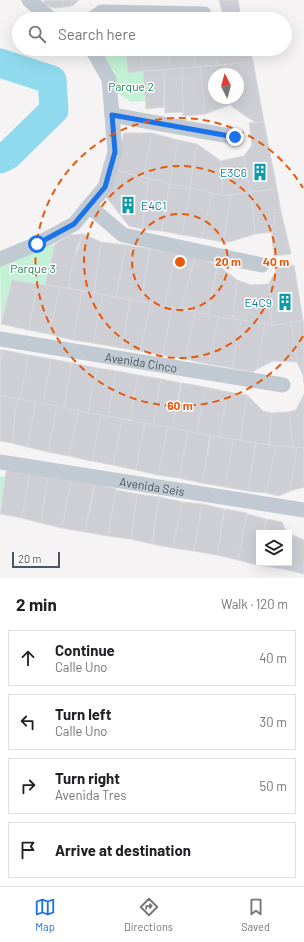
<!DOCTYPE html>
<meta charset="utf-8">
<style>
body{margin:0;font-family:Barlow,sans-serif;background:#f2f2f2;color:#202124}
.controls{position:absolute;right:12px;bottom:12px;display:grid;overflow:hidden;border-radius:0px;box-shadow:0 4px 16px #0002}
.controls button{width:36px;height:36px;display:grid;place-items:center;padding:0;border:0;border-bottom:1px solid #e0e0e0;background:#fff;color:#202124;font:20px sans-serif}
.compass{position:absolute;left:208px;top:68px;width:36px;height:36px;border-radius:50%;background:#fff;box-shadow:0 4px 16px #0002;rotate:354deg}
.scale{position:absolute;left:12px;bottom:10px;width:48px;box-sizing:border-box;padding-left:4px;border:2px solid #4a5661;border-top:0;font-size:11px;line-height:14px;white-space:nowrap;color:#4a5661;-webkit-text-stroke:3px #fff;paint-order:stroke}
.stop{position:absolute;width:12px;height:12px;margin:-9px;border:3px solid #1a73e8;border-radius:50%;background:#fff}
.stop.end{background:#1a73e8;border-color:#fff;box-shadow:0 1px 4px #0008}
.list{margin:0;padding:0;list-style:none}
h2{display:flex;justify-content:space-between;align-items:center;height:52px;margin:0;padding:0 16px;font-size:17px}
h2 small{font-size:13px;font-weight:400;color:#757577}
.list li{display:grid;grid-template-columns:26px 1fr auto;gap:12px;align-items:center;box-sizing:border-box;height:56px;margin:0 8px 8px;padding:0 8px;border:1px solid #e0e0e0;border-radius:0px}
.list b{display:block;font-size:15px;white-space:nowrap}
.list p{margin:0;font-size:13px;white-space:nowrap;color:#757577}
.list em{font-size:13px;font-style:normal;color:#757577}
.icon{flex:none;width:22px;height:22px;fill:none;stroke:currentColor;stroke-width:2;stroke-linecap:round;stroke-linejoin:round}
.map{position:relative;flex:none;width:304px;height:578px;overflow:hidden}
.search{position:absolute;background:#fff;box-shadow:0 4px 16px #0002;left:12px;right:12px;top:12px;height:44px;display:flex;align-items:center;gap:10px;box-sizing:border-box;padding:0 14px;border-radius:22px;color:#757577;font-size:15px}
.sheet{height:308px;background:#fff}
nav{display:flex;justify-content:space-around;align-items:center;box-sizing:border-box;height:56px;border-top:1px solid #e0e0e0;background:#fff;font-size:11px;color:#757577}
nav a{display:grid;justify-items:center;gap:2px}
nav .on{color:#1a73e8}
.map>svg:first-child{display:block}
</style>
<div class="map">
<svg width="304" height="578" viewBox="0 0 304 578">
<rect width="100%" height="100%" fill="#f5f3f3"/>
<!-- green -->
<g fill="#c3f1d5">
<path d="M101,49h25l2,24 15,-2 2,30 -14,1 -12,-8 -4,-22 -13,-17z"/>
<path d="M55,244l-10,41 -33,-4 -11,43 -1,-58z"/>
<path d="M0,476l5,1 -5,31z"/>
</g>
<g fill="none" stroke-linecap="round" stroke-linejoin="round">
<!-- river -->
<path stroke="#90daee" stroke-width="29" d="M0,63l52,17 2,30 -46,45 -8,4"/>
</g>
<!-- building -->
<g fill="#cdcfd5" stroke="#d7d9de">
<path d="M44,0h28v6l-17,2 -11,-3z"/>
<path d="M72,0h7l-7,6z"/>
<path d="M219,0h19l3,19h-17z"/>
<path d="M126,49h15l2,22 -15,2z"/>
<path d="M141,49h27l2,20 -27,2z"/>
<path d="M168,49h25l3,18 -26,2z"/>
<path d="M193,49h22l2,16 -21,2z"/>
<path d="M215,49h34l4,12 -36,4z"/>
<path d="M253,61l11,61 -8,1 -26,-18 -1,-7h9v-24h-12l-1,-9z"/>
<path d="M225,65l1,9h-12v24h15l1,7 -25,9 -5,-47z"/>
<path d="M200,67l5,47 -22,2 -1,-48z"/>
<path d="M182,68l1,44 -18,1 -1,-43z"/>
<path d="M164,70v37l-18,2 -3,-38z"/>
<path d="M264,122l13,67 -27,3 -6,-36 8,-11 -3,-22z"/>
<path d="M124,133h28l-9,44 -29,-7z"/>
<path d="M152,133l26,7 -8,44 -27,-7z"/>
<path d="M178,140l19,4 -7,44 -20,-4z"/>
<path d="M197,144l24,17 2,35 -33,-8z"/>
<path d="M244,156l6,36 -27,4 -2,-35z"/>
<path d="M114,170l35,9 -7,50 -13,-3 -23,-29z"/>
<path d="M149,179l21,5 -8,47 -20,-2z"/>
<path d="M170,184l20,4 -8,47 -20,-4z"/>
<path d="M190,188l22,5 -10,45 -20,-3z"/>
<path d="M277,189l4,23 -7,1 1,12h-4l1,7 -17,2 -4,-42z"/>
<path d="M251,192l4,42 -26,8h-6l8,-47z"/>
<path d="M212,193l11,3 8,-1 -8,47 -21,-4z"/>
<path d="M281,212l10,42 -17,2 -3,-31h4l-1,-12z"/>
<path d="M83,234l-6,13 -8,41 -24,-3 10,-41 15,-9z"/>
<path d="M83,234l18,8 -7,51 -25,-5 2,-18z"/>
<path d="M101,242l25,3 -10,52 -22,-4z"/>
<path d="M126,245l24,4 -9,53 -25,-5z"/>
<path d="M150,249l25,5 -10,52 -24,-5z"/>
<path d="M175,254l20,3 -14,52 -16,-3z"/>
<path d="M195,257l22,8 -9,50 -27,-6z"/>
<path d="M218,265l19,15 -4,39 -25,-4z"/>
<path d="M294,265l9,55 -31,6 -3,-43 9,-16z"/>
<path d="M12,280l25,4 -8,46 -28,-6z"/>
<path d="M237,280l14,5 18,-1 3,42 -39,-7z"/>
<path d="M37,284l23,3 -11,47 -20,-4z"/>
<path d="M60,287l22,4 -9,49 -24,-6z"/>
<path d="M82,291l21,4 -10,48 -20,-3z"/>
<path d="M103,295l27,5 -8,48 -29,-5z"/>
<path d="M130,300l21,3 -11,48 -18,-3z"/>
<path d="M151,303l21,4 -9,48 -23,-4z"/>
<path d="M172,307l23,5 -10,47 -22,-4z"/>
<path d="M195,312l24,5 -11,47 -23,-5z"/>
<path d="M219,317l22,3 -9,48 -24,-4z"/>
<path d="M241,320l24,4 -8,45 -4,3 -21,-4z"/>
<path d="M303,320l1,3v60l-1,-8 -6,-13 -6,-40z"/>
<path d="M291,322l6,40 -24,-1 -16,8 8,-45 7,2z"/>
<path d="M0,350h3l-3,15z"/>
<path d="M3,350l26,5 -9,44 -20,-4v-30z"/>
<path d="M29,355l22,4 -8,45 -23,-5z"/>
<path d="M51,359l21,4 -8,45 -21,-4z"/>
<path d="M72,363l25,5 -9,45 -24,-5z"/>
<path d="M97,368l19,3 -8,45 -20,-3z"/>
<path d="M116,371l22,4 -8,45 -22,-4z"/>
<path d="M138,375l23,4 -8,46 -23,-5z"/>
<path d="M161,379l20,4 -9,45 -19,-3z"/>
<path d="M182,383l23,4 -8,46 -25,-5z"/>
<path d="M205,387l23,5 -9,45 -22,-4z"/>
<path d="M228,392l19,3 -7,45 -21,-3z"/>
<path d="M304,394v53l-11,1 -4,-36 7,-2z"/>
<path d="M0,395l17,4 -5,44 -12,-2z"/>
<path d="M247,395l16,16 9,2 -3,32 -29,-5z"/>
<path d="M17,399l19,3 -9,45 -15,-4z"/>
<path d="M36,402l21,4 -9,46 -21,-5z"/>
<path d="M57,406l22,5 -10,45 -21,-4z"/>
<path d="M79,411l22,4 -9,46 -23,-5z"/>
<path d="M289,412l4,36 -24,-2 3,-33z"/>
<path d="M101,415l21,4 -9,46 -21,-4z"/>
<path d="M122,419l23,4 -9,47 -23,-5z"/>
<path d="M145,423l23,4 -10,48 -22,-5z"/>
<path d="M168,427l20,4 -9,47 -21,-3z"/>
<path d="M188,431l22,5 -8,47 -23,-5z"/>
<path d="M211,436l22,3 -7,48 -24,-4z"/>
<path d="M233,439l23,4 -8,48 -22,-4z"/>
<path d="M256,443l20,3 -10,47 -18,-2z"/>
<path d="M276,446l21,2 -7,43 -11,5 -13,-3z"/>
<path d="M304,447v40l-14,4 7,-43z"/>
<path d="M14,469l16,3 -8,46 -22,-4 6,-43z"/>
<path d="M30,472l18,3 -7,48 -19,-5z"/>
<path d="M48,475l23,5 -9,48 -21,-5z"/>
<path d="M71,480l23,4 -9,48 -23,-4z"/>
<path d="M95,484l21,5 -8,47 -23,-4z"/>
<path d="M116,490l21,4 -6,45 -23,-3z"/>
<path d="M137,494l22,3 -7,47 -21,-5z"/>
<path d="M159,497l23,5 -9,46 -21,-4z"/>
<path d="M182,502l20,2 -8,47 -21,-3z"/>
<path d="M202,504l22,5 -7,46 -23,-4z"/>
<path d="M225,509l22,4 -9,47 -21,-5z"/>
<path d="M247,514l19,5 -3,14h-4l-2,32 -19,-5z"/>
<path d="M267,519l15,3 4,9 3,2h-25z"/>
<path d="M289,533l4,2 -4,13z"/>
<path d="M293,535l11,5v34l-21,-5 2,-6h4v-14z"/>
<path d="M259,558v5h26l-2,6 -25,-4z"/>
</g>
<g fill="none" stroke-linecap="round" stroke-linejoin="round">
<!-- street -->
<g stroke="#c1cad2" stroke-width="15">
<path d="M29,0l22,19"/>
<path d="M92,19l10,-7 102,2"/>
<path d="M112,115l123,22"/>
<path d="M89,206l34,29 139,30"/>
<path d="M0,259l37,-15 37,-20 31,-37 10,-35 -6,-73 -17,-30"/>
<path id="s1" d="M0,339l283,46"/>
<path id="s2" d="M0,462l304,48"/>
</g>
</g>
<g fill="none" stroke-linecap="round" stroke-linejoin="round">
<!-- route -->
<path stroke="#1a73e8" stroke-width="5" d="M37,244l37,-20 31,-37 10,-35 -3,-37 123,22"/>
</g>
<!-- distance rings -->
<g fill="none" stroke="#e8590c" stroke-width="2" stroke-dasharray="7 5">
<circle cx="180" cy="262" r="48"/>
<circle cx="180" cy="262" r="96"/>
<path d="M303 336A144 144 0 1 1 303 188"/>
</g>
<!-- icons -->
<defs>
<g id="building-bare" transform="scale(1.38)"><path d="M-4-6H4V6H1V3H-1V6H-4ZM-2.5-4.3h1.7v1.8h-1.7ZM.8-4.3h1.7v1.8H.8ZM-2.5-1h1.7V.8h-1.7ZM.8-1h1.7V.8H.8Z" fill="#0f9aa8" stroke="#fff" stroke-width="2.5" paint-order="stroke"/></g>
</defs>
<g fill-rule="evenodd">
<use href="#building-bare" x="260" y="172"/>
<use href="#building-bare" x="128" y="205"/>
<use href="#building-bare" x="285" y="302"/>
</g>
<g text-anchor="middle" dominant-baseline="central" stroke-width="3" stroke-linejoin="round" paint-order="stroke">
<!-- park labels -->
<g font-size="12" fill="#17864f" stroke="#fff">
<text x="131" y="86">Parque 2</text>
<text x="33" y="268">Parque 3</text>
</g>
<!-- culture labels -->
<g font-size="12" fill="#0d838f" stroke="#fff" text-anchor="end">
<text x="247" y="172">E3C6</text>
<text x="141" y="205" text-anchor="start">E4C1</text>
<text x="272" y="302">E4C9</text>
</g>
<!-- street labels -->
<g font-size="12" fill="#4a5661" stroke="#fff">
<text stroke="none"><textPath href="#s1" startOffset="143">Avenida Cinco</textPath></text>
<text stroke="none"><textPath href="#s2" startOffset="154">Avenida Seis</textPath></text>
</g>
</g>
<circle cx="180" cy="262" r="6" fill="#e8590c" stroke="#fff" stroke-width="2"/>
<g font-size="12" text-anchor="middle" font-weight="bold" fill="#e8590c" stroke="#fff" stroke-width="3" stroke-linejoin="round" paint-order="stroke">
<text x="228" y="266">20 m</text>
<text x="276" y="266">40 m</text>
<text x="180" y="410">60 m</text>
</g>
</svg>
<div class="controls">
<button><svg class="icon" aria-label="layers" viewBox="0 0 24 24"><path d="M12 4l9 5-9 5-9-5zM3 14l9 5 9-5"/></svg></button>
</div>
<svg class="compass" viewBox="-18 -18 36 36"><path d="M0-13l5 13h-10z" fill="#e53935"/><path d="M0 13l5-13h-10z" fill="#757577"/></svg>
<div class="scale">20 m</div>
<div class="stop" style="left:37px;top:244px"></div>
<div class="stop end" style="left:235px;top:137px"></div>
<div class="search"><svg class="icon" aria-label="search" viewBox="0 0 24 24"><circle cx="10" cy="10" r="6"/><path d="M15 15l6 6"/></svg>Search here</div>
</div>
<section class="sheet">
<h2>2 min<small>Walk · 120 m</small></h2>
<ul class="list">
<li><svg class="icon" aria-label="ahead" viewBox="0 0 24 24"><path d="M12 20V5M6 11l6-6 6 6"/></svg><div><b>Continue</b><p>Calle Uno</p></div><em>40 m</em></li>
<li><svg class="icon" aria-label="left" viewBox="0 0 24 24"><path d="M17 20v-9H6M10 6l-5 5 5 5"/></svg><div><b>Turn left</b><p>Calle Uno</p></div><em>30 m</em></li>
<li><svg class="icon" aria-label="right" viewBox="0 0 24 24"><path d="M7 20v-9h11M14 6l5 5-5 5"/></svg><div><b>Turn right</b><p>Avenida Tres</p></div><em>50 m</em></li>
<li><svg class="icon" aria-label="arrive" viewBox="0 0 24 24"><path d="M6 21V4h12l-3 4 3 4H6"/></svg><div><b>Arrive at destination</b></div></li>
</ul>
</section>
<nav>
<a class="on"><svg class="icon" aria-label="map" viewBox="0 0 24 24"><path d="M3 6l6-2 6 2 6-2v14l-6 2-6-2-6 2zM9 4v14M15 6v14"/></svg>Map</a>
<a><svg class="icon" aria-label="directions" viewBox="0 0 24 24"><path d="M12 3l9 9-9 9-9-9zM9 14v-3h6M13 9l2 2-2 2"/></svg>Directions</a>
<a><svg class="icon" aria-label="saved" viewBox="0 0 24 24"><path d="M7 4h10v16l-5-4-5 4z"/></svg>Saved</a>
</nav>
